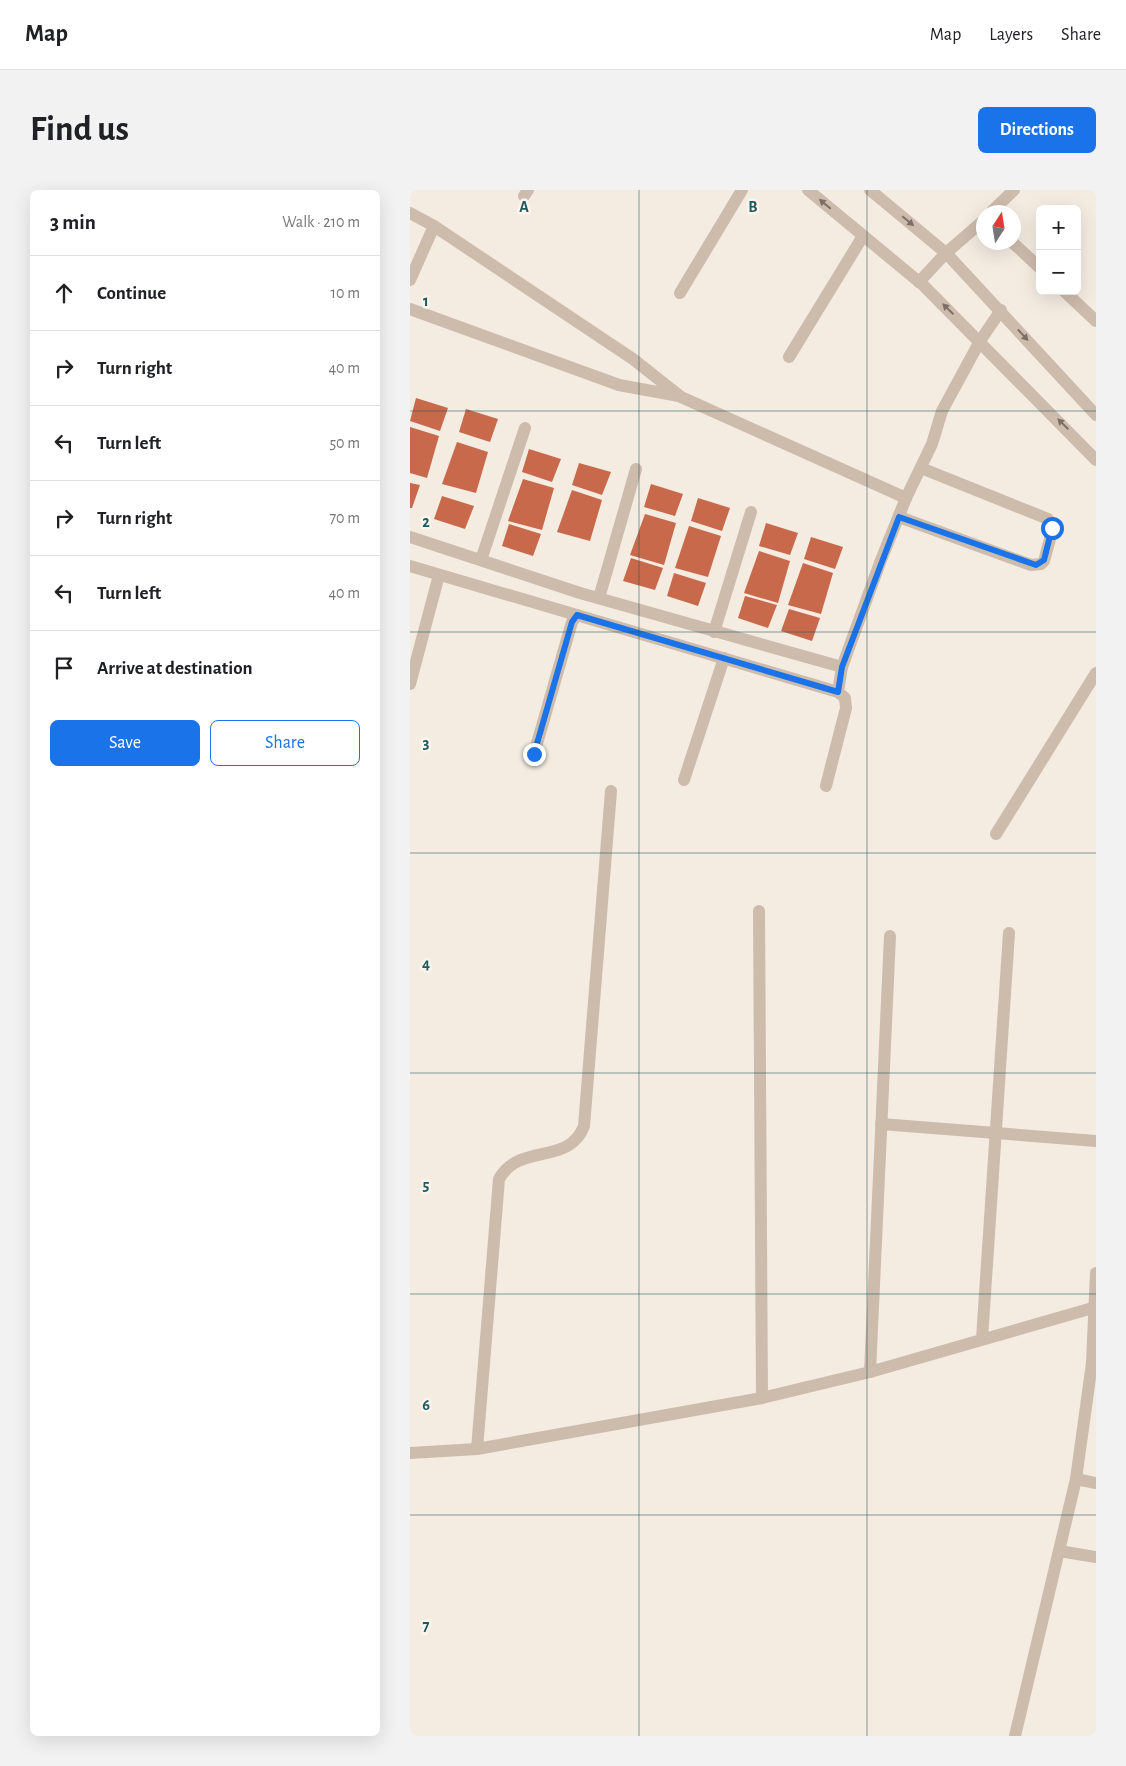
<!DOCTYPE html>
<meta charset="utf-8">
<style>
body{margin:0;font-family:"Alegreya Sans",sans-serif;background:#f2f2f2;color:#202124}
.controls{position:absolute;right:15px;top:15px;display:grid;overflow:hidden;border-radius:8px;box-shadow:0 5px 20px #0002}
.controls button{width:45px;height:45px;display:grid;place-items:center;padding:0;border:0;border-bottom:1px solid #e0e0e0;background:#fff;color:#202124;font:25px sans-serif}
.compass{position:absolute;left:566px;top:15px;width:45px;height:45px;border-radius:50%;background:#fff;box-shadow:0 5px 20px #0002;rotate:12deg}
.stop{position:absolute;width:15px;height:15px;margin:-11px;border:4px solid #1a73e8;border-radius:50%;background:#fff}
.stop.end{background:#1a73e8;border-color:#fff;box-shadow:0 1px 5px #0008}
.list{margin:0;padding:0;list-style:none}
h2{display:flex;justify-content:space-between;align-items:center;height:65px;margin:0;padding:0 20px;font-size:21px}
h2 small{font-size:16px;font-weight:400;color:#757577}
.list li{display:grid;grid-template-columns:32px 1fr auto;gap:15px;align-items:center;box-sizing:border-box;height:75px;padding:0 20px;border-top:1px solid #e0e0e0}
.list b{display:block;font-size:19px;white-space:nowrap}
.list em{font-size:16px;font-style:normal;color:#757577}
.actions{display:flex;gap:10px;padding:15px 20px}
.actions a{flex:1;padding:11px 0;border:1px solid #1a73e8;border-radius:8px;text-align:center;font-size:18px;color:#1a73e8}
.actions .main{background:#1a73e8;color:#fff}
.icon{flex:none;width:28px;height:28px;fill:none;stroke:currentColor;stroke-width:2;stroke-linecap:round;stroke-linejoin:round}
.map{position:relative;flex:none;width:686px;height:1546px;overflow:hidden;border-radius:8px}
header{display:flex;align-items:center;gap:30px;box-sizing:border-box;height:70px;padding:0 25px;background:#fff;border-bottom:1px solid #e0e0e0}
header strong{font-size:24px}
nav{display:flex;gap:28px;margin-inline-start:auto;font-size:18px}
.intro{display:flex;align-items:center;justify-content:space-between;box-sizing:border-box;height:120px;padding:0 30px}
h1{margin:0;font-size:35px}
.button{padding:12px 22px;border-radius:8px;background:#1a73e8;color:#fff;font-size:18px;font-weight:700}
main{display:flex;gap:30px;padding:0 30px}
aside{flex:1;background:#fff;border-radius:8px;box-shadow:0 5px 20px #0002}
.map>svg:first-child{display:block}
</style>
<header>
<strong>Map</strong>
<nav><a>Map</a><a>Layers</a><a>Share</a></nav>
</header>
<div class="intro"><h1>Find us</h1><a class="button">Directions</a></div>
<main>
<aside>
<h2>3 min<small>Walk · 210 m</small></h2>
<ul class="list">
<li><svg class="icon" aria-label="ahead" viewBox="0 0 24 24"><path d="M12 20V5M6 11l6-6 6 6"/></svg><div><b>Continue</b></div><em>10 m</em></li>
<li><svg class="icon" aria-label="right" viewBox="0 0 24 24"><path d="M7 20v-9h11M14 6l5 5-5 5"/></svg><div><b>Turn right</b></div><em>40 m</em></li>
<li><svg class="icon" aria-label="left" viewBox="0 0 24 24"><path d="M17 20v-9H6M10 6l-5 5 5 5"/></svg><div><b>Turn left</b></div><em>50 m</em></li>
<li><svg class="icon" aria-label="right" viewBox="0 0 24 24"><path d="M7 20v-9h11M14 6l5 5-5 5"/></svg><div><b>Turn right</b></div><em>70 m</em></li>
<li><svg class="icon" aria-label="left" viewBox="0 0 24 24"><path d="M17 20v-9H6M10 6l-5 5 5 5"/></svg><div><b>Turn left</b></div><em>40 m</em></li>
<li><svg class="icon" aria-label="arrive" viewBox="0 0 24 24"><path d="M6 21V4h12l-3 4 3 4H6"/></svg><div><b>Arrive at destination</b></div></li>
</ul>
<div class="actions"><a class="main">Save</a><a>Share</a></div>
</aside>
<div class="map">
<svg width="686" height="1546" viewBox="0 0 686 1546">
<rect width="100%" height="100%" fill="#f4ebe1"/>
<!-- building -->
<g fill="#c8694b">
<path d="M6,208l32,10 -8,23 -30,-10z"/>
<path d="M56,219l32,10 -8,23 -31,-10z"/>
<path d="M0,237l29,9 -12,42 -17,-5z"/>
<path d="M47,252l31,10 -12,41 -34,-9z"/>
<path d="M119,259l32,10 -9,23 -30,-10z"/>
<path d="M169,273l32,9 -9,23 -30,-10z"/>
<path d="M113,289l31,9 -12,42 -34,-9z"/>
<path d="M0,293l10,2 -8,23h-2z"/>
<path d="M241,294l32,10 -8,22 -31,-9z"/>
<path d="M162,300l30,10 -12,41 -33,-9z"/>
<path d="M32,306l32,10 -9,23 -31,-10z"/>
<path d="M288,308l32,10 -8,23 -31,-10z"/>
<path d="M235,324l31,9 -12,42 -34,-10z"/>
<path d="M356,333l32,10 -8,22 -31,-9z"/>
<path d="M99,334l32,10 -8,22 -31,-10z"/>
<path d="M279,336l32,10 -13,41 -33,-9z"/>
<path d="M401,347l32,10 -8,22 -31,-10z"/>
<path d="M349,361l31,10 -12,42 -34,-10z"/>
<path d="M221,368l32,10 -8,22 -32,-9z"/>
<path d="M393,373l30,10 -12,41 -33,-9z"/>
<path d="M264,383l32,10 -8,23 -31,-10z"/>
<path d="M335,406l32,9 -9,23 -30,-10z"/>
<path d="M379,419l31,9 -8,23 -31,-10z"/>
</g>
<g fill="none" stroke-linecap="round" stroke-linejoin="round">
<!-- minor -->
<g stroke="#cdbbac" stroke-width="12">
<path d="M398,0l116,96 172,174"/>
<path d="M460,0l76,63 150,162"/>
<path d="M114,6l4,-6"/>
<path d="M581,22l23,-22"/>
<path d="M0,23l24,13 199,133 48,38 225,101"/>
<path d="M602,52l28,26"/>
<path d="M0,90l24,-54"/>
<path d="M509,92l27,-29 38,-33"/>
<path d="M654,101l32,30"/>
<path d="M270,103l62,-103"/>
<path d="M0,119l209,76 60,11"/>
<path d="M379,167l74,-121"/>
<path d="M489,327l132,48 10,-1 3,-3 9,-33 -5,-9 -127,-51"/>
<path d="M0,347l170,56 262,74"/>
<path d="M71,370l44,-132"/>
<path d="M0,376l428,126"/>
<path d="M189,408l37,-129"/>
<path d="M304,442l37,-120"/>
<path d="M0,494l29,-109"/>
<path d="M124,564l38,-132 5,-7"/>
<path d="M274,590l40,-122"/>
<path d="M416,596l20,-78 -1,-10 -7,-6 4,-25 39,-107 25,-62 26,-54 10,-33 38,-70 21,-31"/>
<path d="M586,644l100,-161"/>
<path d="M349,721l3,487"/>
<path d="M471,934l215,17"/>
<path d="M572,1149l27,-406"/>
<path d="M460,1182l20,-436"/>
<path d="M67,1259l22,-270c18,-32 57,-18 77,-40 3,-3 6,-8 8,-13l27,-335"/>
<path d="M0,1263l67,-4 285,-51 108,-26 226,-65"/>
<path d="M666,1289l20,4"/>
<path d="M649,1361l37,6"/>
<path d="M605,1546l61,-257 16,-116 4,-90"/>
</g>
</g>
<!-- one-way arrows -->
<defs><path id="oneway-solid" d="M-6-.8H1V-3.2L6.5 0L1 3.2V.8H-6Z" transform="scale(1.25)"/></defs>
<g fill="#7d6f65">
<use href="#oneway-solid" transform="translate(415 14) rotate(-140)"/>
<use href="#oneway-solid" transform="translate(498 31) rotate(40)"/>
<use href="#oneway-solid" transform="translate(538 119) rotate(-136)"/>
<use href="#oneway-solid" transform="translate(613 145) rotate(47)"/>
<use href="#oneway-solid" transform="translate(653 234) rotate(-135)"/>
</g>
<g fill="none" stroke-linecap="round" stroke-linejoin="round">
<!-- route -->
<path stroke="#1a73e8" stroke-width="6" d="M124,564l38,-132 5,-7 261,77 4,-25 57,-150 137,48 8,-5 8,-32"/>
</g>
<!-- grid -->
<path fill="none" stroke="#1f5a5e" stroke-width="1" stroke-opacity="0.55" d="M229,0v1546M457,0v1546M0,221h686M0,442h686M0,663h686M0,883h686M0,1104h686M0,1325h686"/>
<g font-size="16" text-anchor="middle" font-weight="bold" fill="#1f5a5e" stroke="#fbf5ee" stroke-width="5" stroke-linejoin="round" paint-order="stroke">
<text x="114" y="22">A</text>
<text x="343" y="22">B</text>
<text x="16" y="116">1</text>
<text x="16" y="337">2</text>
<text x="16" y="558">3</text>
<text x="16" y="779">4</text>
<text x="16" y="1000">5</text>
<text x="16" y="1220">6</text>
<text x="16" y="1441">7</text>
</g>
</svg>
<div class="controls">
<button>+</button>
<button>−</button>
</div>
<svg class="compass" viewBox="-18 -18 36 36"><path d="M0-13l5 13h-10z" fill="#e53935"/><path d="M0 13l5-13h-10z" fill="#757577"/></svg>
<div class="stop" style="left:642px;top:338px"></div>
<div class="stop end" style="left:124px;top:564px"></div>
</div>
</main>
